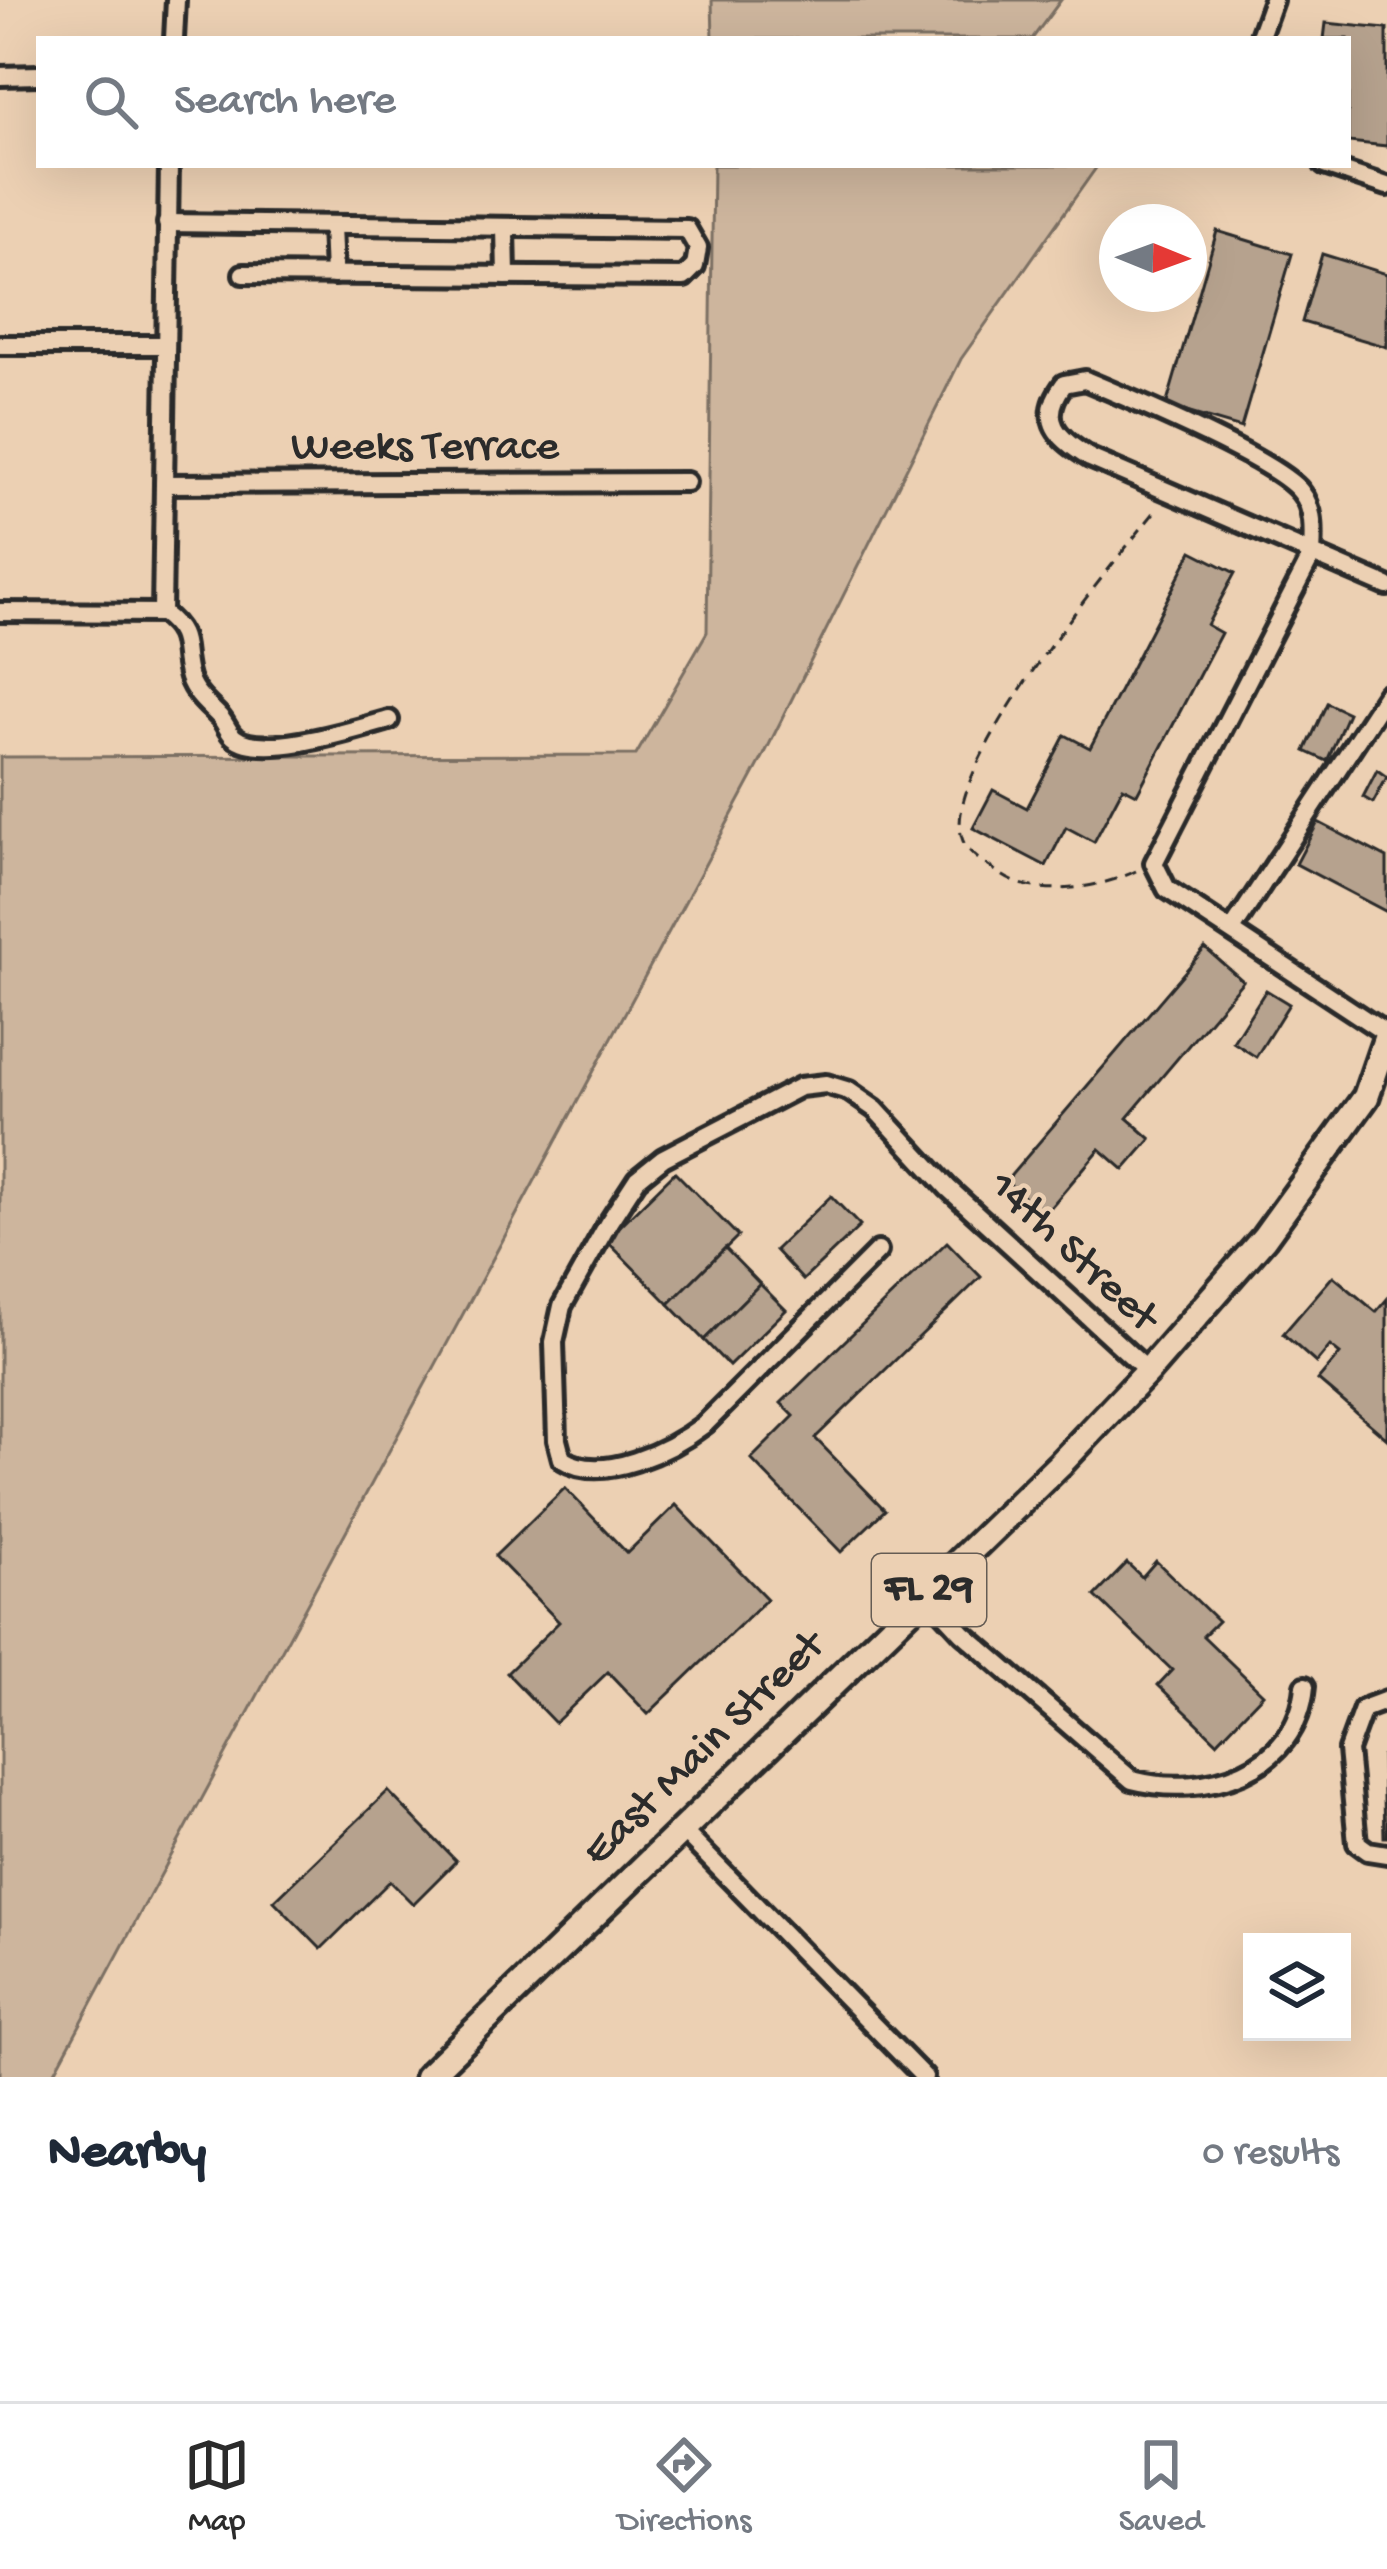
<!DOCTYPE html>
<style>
body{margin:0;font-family:"Gochi Hand",sans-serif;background:#f2f2f3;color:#1f2937}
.controls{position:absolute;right:36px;bottom:36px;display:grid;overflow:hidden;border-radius:0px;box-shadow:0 12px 48px #0002}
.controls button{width:108px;height:108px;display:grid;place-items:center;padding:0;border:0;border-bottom:3px solid #e0e1e3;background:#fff;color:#1f2937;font:60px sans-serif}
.compass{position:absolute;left:1099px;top:204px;width:108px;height:108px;border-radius:50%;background:#fff;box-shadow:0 12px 48px #0002;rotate:91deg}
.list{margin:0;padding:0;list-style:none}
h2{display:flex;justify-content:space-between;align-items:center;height:156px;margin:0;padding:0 48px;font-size:51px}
h2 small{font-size:39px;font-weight:400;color:#747a83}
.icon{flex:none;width:66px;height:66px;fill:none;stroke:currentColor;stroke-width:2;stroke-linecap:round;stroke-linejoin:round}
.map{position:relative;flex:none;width:1387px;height:2077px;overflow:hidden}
.search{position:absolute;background:#fff;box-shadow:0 12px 48px #0002;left:36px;right:36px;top:36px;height:132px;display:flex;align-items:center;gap:30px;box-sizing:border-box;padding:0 42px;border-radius:0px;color:#747a83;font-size:45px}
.sheet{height:324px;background:#fff}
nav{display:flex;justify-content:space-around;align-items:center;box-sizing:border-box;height:168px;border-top:3px solid #e0e1e3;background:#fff;font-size:33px;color:#747a83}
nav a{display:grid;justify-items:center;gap:6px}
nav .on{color:#2b2b2b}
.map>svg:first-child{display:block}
</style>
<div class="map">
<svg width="1387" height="2077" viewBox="0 0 1387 2077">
<rect width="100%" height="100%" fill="#ecd0b3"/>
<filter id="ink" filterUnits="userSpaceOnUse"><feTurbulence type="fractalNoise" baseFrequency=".00833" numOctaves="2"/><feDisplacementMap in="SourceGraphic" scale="24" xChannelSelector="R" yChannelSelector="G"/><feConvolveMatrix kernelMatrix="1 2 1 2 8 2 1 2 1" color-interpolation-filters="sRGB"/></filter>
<g filter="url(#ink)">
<!-- green -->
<g fill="#cdb59d" stroke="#7c7064" stroke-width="3">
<path d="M712,0h349l-29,39h-319z"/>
<path d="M713,165h385l-137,194 -197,396 -712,1322h-52v-1320l636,-2 71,-123z"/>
</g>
<!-- building -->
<g fill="#b6a28e" stroke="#2b2b2b" stroke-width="3">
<path d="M1326,23l61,6v117l-39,-4v-103h-24z"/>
<path d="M1217,231l75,23 -51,174 -75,-22z"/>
<path d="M1322,254l65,20v73l-85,-25z"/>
<path d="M1192,551l43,22 -28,52 14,8 -84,161 -14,-7 -29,55 -28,-15 -20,39 -73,-38 20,-38 34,18 38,-73 25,13z"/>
<path d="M1327,703l21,10 -21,48 -22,-10z"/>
<path d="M1377,770l10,7 -14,26 -10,-6z"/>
<path d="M1318,822l69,36v54l-91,-48z"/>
<path d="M1205,948l38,33 -116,137 24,21 -27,31 -24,-21 -56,66 -38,-34z"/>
<path d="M1266,990l23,14 -33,53 -23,-15z"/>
<path d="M675,1172l63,64 -69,68 -63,-64z"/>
<path d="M831,1196l29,30 -57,54 -28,-30z"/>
<path d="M947,1242l34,35 -166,161 70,72 -44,42 -90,-93 43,-43 -13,-13z"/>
<path d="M725,1248l35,36 -56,56 -35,-36z"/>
<path d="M1333,1276l43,36 11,-13v140l-69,-59 22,-26 -10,-8 -14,17 -33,-29z"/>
<path d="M760,1284l26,26 -57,56 -25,-26z"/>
<path d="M565,1488l62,65 49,-48 91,94 -119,115 -40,-42 -53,51 -48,-50 52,-51 -64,-66z"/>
<path d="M1156,1561l62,60 -15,15 60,58 -46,48 -59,-57 14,-15 -77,-74 32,-33 15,14z"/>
<path d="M1382,1757h5v80h-3z"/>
<path d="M388,1791l68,70 -43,43 -23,-23 -69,68 -47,-48z"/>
</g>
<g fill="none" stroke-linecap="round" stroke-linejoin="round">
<!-- minor casing -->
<g stroke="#2b2b2b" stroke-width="26">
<g id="minor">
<path d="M174,39l2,-39"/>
<path d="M1259,39l14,-39"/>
<path d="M0,76l39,-1"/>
<path d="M1324,165l63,21"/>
<path d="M167,223l520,6 11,19 -3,18 -11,11 -441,-3"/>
<path d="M332,225l2,50"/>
<path d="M505,227l1,49"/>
<path d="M0,345h164"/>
<path d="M164,484l522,-2"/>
<path d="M1387,586l-297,-128c-32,-19 -53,-38 -26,-74l21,-4c43,18 192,80 216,112 14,17 12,42 11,63l-158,308 13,26 220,145"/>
<path d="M0,612l162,1"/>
<path d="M162,613l7,-448"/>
<path d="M162,613c30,23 18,35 27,65 5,15 18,26 29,37 7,6 9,16 16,22 27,23 123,-8 155,-17"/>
<path d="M1232,930l155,-236"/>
<path d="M878,1251l-173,173c-34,26 -103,61 -143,35l-5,-19 -3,-98 8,-36 47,-84 28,-43 26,-21 137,-71 26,-3 23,7 26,18 73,79 200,183"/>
<path d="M926,1593l37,40 169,147c74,19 165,-8 173,-94"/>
<path d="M1387,1700l-24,9 -15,41 9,93 11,8 19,3"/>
<path d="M682,1830l242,247"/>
</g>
</g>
<!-- highway casing -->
<g stroke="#2b2b2b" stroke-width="33">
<path id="highway" d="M427,2077l633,-613 88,-93 116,-133 102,-141 21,-61"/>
</g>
<!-- path -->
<path stroke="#2b2b2b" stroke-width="3" stroke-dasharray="12 9" stroke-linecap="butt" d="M1136,871c-35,17 -100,28 -134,4 -14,-10 -35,-20 -40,-37 -22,-69 150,-273 195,-329"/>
<!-- minor -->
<use href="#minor" stroke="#ecd0b3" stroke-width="16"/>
<!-- highway -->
<use href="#highway" stroke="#ecd0b3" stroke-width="24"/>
</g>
</g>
<g text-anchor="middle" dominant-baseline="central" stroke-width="9" stroke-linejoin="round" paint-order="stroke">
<!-- shield labels -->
<rect fill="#ecd0b3" stroke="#655c54" stroke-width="3" x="872" y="1554" width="114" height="72" rx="9"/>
<g font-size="42" font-weight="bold" fill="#2b2b2b">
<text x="929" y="1590">FL 29</text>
</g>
<!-- street labels -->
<g font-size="45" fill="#2b2b2b" stroke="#ecd0b3">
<text x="425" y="448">Weeks Terrace</text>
<text transform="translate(1072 1253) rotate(43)">14th Street</text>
<text transform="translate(705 1750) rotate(-44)">East Main Street</text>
</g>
</g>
</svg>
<div class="controls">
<button><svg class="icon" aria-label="layers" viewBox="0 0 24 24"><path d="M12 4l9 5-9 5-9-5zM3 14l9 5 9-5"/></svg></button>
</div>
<svg class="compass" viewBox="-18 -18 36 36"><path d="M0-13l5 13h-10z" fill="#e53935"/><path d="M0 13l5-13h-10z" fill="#747a83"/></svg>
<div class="search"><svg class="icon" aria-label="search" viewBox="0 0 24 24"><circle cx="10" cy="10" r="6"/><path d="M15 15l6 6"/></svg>Search here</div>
</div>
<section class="sheet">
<h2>Nearby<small>0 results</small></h2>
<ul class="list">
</ul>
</section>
<nav>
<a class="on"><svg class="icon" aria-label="map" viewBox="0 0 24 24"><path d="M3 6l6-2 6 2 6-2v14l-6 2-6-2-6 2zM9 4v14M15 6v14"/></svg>Map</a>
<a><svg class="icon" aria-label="directions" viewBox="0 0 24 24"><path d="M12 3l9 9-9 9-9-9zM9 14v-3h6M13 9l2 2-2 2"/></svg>Directions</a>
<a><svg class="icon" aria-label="saved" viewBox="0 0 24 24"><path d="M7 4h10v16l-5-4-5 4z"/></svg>Saved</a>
</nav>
